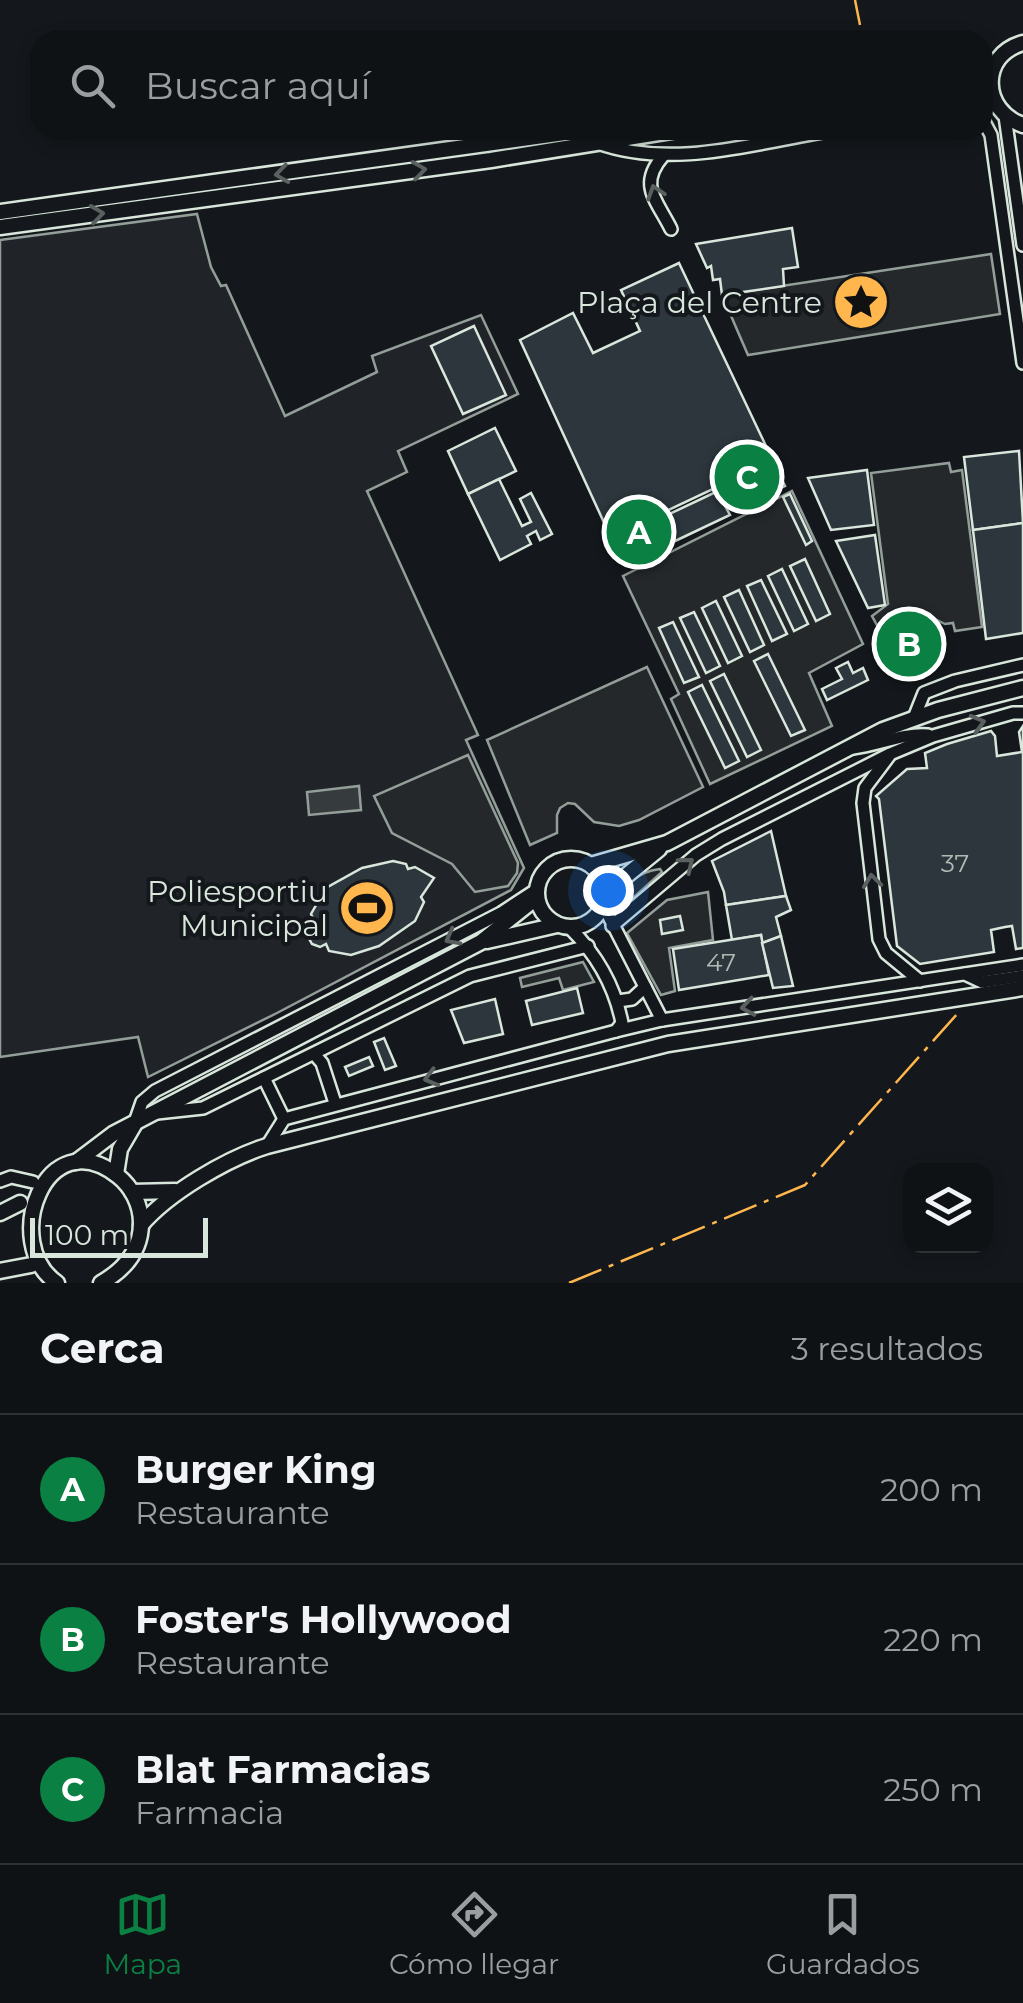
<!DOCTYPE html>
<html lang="es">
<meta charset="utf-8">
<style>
body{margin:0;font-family:Montserrat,sans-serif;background:#1d2022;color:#f1f3f6}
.controls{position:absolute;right:30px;bottom:30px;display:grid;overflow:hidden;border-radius:20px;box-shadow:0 5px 15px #0003}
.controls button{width:90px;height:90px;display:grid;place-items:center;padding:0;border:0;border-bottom:2px solid #2f3234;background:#0f1215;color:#f1f3f6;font:50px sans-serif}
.scale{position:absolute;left:30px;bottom:25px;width:178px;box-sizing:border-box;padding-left:10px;border:5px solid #d8e6dc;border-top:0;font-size:28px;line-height:35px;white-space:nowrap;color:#d8e6dc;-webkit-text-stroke:8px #14181c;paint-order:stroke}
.you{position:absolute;left:608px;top:890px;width:35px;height:35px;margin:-25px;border:8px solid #fff;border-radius:50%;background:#1a73e8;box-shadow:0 0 0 15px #1a73e833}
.badge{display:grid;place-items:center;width:65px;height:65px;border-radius:50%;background:#0b8043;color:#fff;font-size:32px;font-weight:700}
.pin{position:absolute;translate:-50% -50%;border:5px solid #fff;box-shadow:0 2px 10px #0006}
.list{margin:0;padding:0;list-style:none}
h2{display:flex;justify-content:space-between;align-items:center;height:130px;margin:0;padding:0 40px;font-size:42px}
h2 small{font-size:32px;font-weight:400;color:#9b9ea0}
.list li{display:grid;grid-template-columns:65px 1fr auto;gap:30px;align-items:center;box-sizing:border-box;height:150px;padding:0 40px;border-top:2px solid #2f3234}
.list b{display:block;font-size:38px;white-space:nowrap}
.list p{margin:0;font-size:32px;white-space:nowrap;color:#9b9ea0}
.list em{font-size:32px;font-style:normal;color:#9b9ea0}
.icon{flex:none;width:55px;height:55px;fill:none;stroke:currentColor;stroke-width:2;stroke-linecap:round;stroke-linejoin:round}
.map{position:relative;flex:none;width:1023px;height:1283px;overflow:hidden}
.search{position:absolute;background:#0f1215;box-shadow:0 5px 15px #0003;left:30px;right:30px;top:30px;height:110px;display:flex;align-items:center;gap:25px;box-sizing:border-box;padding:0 35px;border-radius:30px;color:#9b9ea0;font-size:38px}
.sheet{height:580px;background:#0f1215}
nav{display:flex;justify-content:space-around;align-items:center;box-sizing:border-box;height:140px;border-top:2px solid #2f3234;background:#0f1215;font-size:28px;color:#9b9ea0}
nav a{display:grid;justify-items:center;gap:5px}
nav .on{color:#0b8043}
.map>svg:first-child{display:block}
</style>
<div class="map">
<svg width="1023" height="1283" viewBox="0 0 1023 1283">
<rect width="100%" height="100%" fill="#14181c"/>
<!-- green -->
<g fill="#202428" stroke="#939e99" stroke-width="2.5">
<path d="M197,214l14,53 10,19 5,-1 59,131 92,-44 -5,-16 109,-41 37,79 -120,57 9,21 -40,19 111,244 -12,5 58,128 -13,22 -234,123 -129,64 -10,-40 -138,20v-817z"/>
<path d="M660,869l2,3 -47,42 -3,-3c1,-21 27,-40 48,-42z"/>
</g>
<!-- parking -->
<g fill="#24282b" stroke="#939e99" stroke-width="2.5">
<path d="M991,254l9,60 -252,41 -26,-60z"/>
<path d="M949,463l2,9 11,-2 20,157 -27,4 -2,-8 -8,1 -12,-6 -55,9 -6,-11 16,-12 -17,-131z"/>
<path d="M792,491l71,153 -54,29 23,53 -122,58 -39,-85 8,-5 -56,-118z"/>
<path d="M647,667l56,120 -64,33 -20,6 -25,-4 -19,-18 -7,-1 -8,5 -3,7v18l-27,12 -43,-105z"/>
<path d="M468,755l50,108 -1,10 -9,13 -33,6 -23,-28 -60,-31 -18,-37z"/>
<path d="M708,892l5,48 -44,8 6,43 -14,4 -34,-62 40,-33z"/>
<path d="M583,962l11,20 -31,8 -4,-12 -37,9 -2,-9z"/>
</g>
<!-- water -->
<path fill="#363b3e" stroke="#939e99" stroke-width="2.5" d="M359,786l2,24 -52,5 -2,-23z"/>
<!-- building -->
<g fill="#2c363c" stroke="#d8e6dc" stroke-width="2.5" fill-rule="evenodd">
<path d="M792,228l6,39 -15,2 1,17 -62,9 -2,-16 -7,1 -2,-14 -4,2 -11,-24z"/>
<path d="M679,263l106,223 -34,17 -5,-10 -23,9 7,13 -57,27 -6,-11 -49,22 -98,-213 53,-27 20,40 47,-22 -19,-41zM717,487l1,4 -57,27 -1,-4z"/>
<path d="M474,326l32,69 -43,19 -32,-68z"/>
<path d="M495,428l21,43 -48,23 -20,-43z"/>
<path d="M1019,451l4,72 -50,7 -9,-73z"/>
<path d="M867,470l7,55 -43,5 -23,-52z"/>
<path d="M499,479l23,47 9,-4 -11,-23 11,-6 21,41 -12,6 -4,-9 -9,5 4,8 -31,16 -32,-66z"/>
<path d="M790,494l22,47 -6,4 -23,-48z"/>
<path d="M1023,523v110l-37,6 -13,-109z"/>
<path d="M875,535l10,70 -17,3 -32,-67z"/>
<path d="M805,559l25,55 -14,7 -26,-55z"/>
<path d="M782,569l26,55 -14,7 -26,-55z"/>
<path d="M761,580l26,54 -15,7 -25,-55z"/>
<path d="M739,590l25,55 -14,7 -26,-55z"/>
<path d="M716,601l26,55 -14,7 -26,-55z"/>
<path d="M694,612l26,54 -14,7 -26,-55z"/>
<path d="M920,621l14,36 -36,12 -15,-37z"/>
<path d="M673,622l26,55 -15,6 -25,-55z"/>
<path d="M768,654l37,76 -14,6 -37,-75z"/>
<path d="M848,662l5,11 10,-5 5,12 -41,20 -5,-11 20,-10 -6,-11z"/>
<path d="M724,674l37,76 -14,7 -37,-76z"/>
<path d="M702,685l37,76 -14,7 -37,-76z"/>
<path d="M1023,726v222l-7,1 -4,-23 -7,1 -14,3 3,22 -74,12 -23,-18 -18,-147 -3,-3 31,-27 20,-1 -2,-15 22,-9 44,-13 4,5 2,20 25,-4 -3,-20z"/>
<path d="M771,831l15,65 -60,9 -2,-13 -12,-31z"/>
<path d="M393,861l13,3 2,5 7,-2 19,11 -13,19 3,5 -9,19 -36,25 -28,9 -22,-4 -3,-7 -6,3 -8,-3 -5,-9 1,-8 7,-5 -4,-8 15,-26 36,-20z"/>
<path d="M786,896l5,14 -15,7 5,19 -19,7 -1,-8 -29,5 -6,-35z"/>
<path d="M680,916l3,14 -21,4 -2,-14z"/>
<path d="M761,935l8,40 -90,15 -6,-41z"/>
<path d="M781,936l12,50 -20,2 -11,-45z"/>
<path d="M577,988l6,25 -51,12 -6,-24z"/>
<path d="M495,999l8,35 -39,9 -13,-33z"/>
<path d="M384,1038l12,28 -11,4 -11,-28z"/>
<path d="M369,1057l4,9 -24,10 -4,-9z"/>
</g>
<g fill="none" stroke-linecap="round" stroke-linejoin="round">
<!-- minor casing -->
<g stroke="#d8e6dc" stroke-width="16">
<g id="minor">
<path d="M1005,116l18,129"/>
<path d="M983,120l8,15 32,228"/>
<path d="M598,143c75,27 160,-1 236,-13"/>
<path d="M663,156c-25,29 -7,43 8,73"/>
<path d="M914,718l10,-25 31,-12 68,-16"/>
<path d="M853,748c25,-3 50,-15 75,-13"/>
<path d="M889,756l-24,32 -2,15 16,136 7,14 34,28"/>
<path d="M603,905l59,115"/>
<path d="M612,926l84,-71 26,-16 168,-85 43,-18 80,-23h10"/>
<path d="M570,928c26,26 45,59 52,95l-6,8"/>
<path d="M965,974l17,8 41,-6"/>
<path d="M618,1001l14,-2 13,-12"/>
<path d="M315,1055l7,8 13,40"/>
<path d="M264,1078l20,41"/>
<path d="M157,1113l46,-5 267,-132 118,-30"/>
<path d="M134,1125l8,-23 13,-11 346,-178 35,-23"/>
<path d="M267,1146l17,-27 332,-88 46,-11 361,-55"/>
<path d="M0,1181l11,-4 22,5"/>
</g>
</g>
<!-- tertiary casing -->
<g stroke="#d8e6dc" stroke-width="19">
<g id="tertiary">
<path d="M1023,43c-44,12 -42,68 0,82"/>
<path d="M0,212l586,-82"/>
<path d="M0,227l491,-67 186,-30"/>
<circle cx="571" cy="893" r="34"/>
<path d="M591,865l76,-22 216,-113 55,-20 85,-22"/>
<path d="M605,893l54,-44"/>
<path d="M487,941l70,-16"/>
<path d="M76,1162l37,-28 368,-192 55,-44"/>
<path d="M116,1174l4,-25 14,-24"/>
<path d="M132,1192l43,-1"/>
<path d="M0,1213l20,-10"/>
<path d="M141,1225c27,-32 87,-67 126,-79l401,-102 355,-56"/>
<path d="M0,1271l31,-6"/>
<path d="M57,1283c-57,-39 -12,-164 61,-107 14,11 23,29 23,47 0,28 -17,47 -40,60"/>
</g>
</g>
<!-- minor -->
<use href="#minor" stroke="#14181c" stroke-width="11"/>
<!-- tertiary -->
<use href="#tertiary" stroke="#14181c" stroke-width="14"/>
<!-- power -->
<g stroke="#ffb74d" stroke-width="2.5" stroke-dasharray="35 8 5 8" stroke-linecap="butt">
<path d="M855,0l5,25"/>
<path d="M569,1283l236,-98 153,-172"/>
</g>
</g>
<!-- one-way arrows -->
<defs><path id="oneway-chevron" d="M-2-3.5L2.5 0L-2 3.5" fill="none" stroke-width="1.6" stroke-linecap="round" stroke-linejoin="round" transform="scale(2.5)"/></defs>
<g stroke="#59605f">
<use href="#oneway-chevron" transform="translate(419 170) rotate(-8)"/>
<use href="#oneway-chevron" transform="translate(282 174) rotate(172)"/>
<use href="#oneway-chevron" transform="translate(655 192) rotate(-108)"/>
<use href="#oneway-chevron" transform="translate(97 214) rotate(-8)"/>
<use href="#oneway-chevron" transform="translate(978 723) rotate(-16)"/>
<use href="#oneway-chevron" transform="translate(687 864) rotate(-39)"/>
<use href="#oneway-chevron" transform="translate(872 881) rotate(-97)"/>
<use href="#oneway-chevron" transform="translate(452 938) rotate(152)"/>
<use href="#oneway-chevron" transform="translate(748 1007) rotate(171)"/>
<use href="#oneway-chevron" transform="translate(431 1078) rotate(165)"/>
</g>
<!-- icons -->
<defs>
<g id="sight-disc" transform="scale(2.875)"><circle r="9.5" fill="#ffb74d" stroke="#14181c"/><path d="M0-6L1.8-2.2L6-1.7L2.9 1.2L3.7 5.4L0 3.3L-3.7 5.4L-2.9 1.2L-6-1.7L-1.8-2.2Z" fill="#111"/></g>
<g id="stadium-disc" transform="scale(2.875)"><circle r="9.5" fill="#ffb74d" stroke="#14181c"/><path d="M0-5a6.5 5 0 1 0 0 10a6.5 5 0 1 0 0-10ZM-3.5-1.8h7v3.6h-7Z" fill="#111"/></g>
</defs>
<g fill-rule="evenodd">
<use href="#sight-disc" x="861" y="302"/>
<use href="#stadium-disc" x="367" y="908"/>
</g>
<g text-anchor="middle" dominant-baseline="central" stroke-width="8" stroke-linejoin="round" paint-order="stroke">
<!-- number labels -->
<g font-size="25" fill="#adbab4">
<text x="955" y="863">37</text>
<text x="721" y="962">47</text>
</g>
<!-- poi labels -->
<g font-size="30" fill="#d8e6dc" stroke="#14181c" text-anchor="end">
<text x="822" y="302">Plaça del Centre</text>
<text x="328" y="891">Poliesportiu<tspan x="328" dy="34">Municipal</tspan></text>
</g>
</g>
</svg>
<div class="controls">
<button><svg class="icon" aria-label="layers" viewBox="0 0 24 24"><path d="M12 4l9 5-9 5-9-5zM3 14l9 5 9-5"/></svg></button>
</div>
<div class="scale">100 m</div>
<div class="you"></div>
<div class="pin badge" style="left:639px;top:532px">A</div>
<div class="pin badge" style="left:909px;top:644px">B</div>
<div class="pin badge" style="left:747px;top:477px">C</div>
<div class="search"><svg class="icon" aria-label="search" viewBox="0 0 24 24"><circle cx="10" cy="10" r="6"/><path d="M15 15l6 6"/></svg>Buscar aquí</div>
</div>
<section class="sheet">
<h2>Cerca<small>3 resultados</small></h2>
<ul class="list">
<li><span class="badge">A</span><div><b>Burger King</b><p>Restaurante</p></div><em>200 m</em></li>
<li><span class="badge">B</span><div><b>Foster's Hollywood</b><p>Restaurante</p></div><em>220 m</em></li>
<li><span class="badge">C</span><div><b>Blat Farmacias</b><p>Farmacia</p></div><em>250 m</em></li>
</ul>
</section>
<nav>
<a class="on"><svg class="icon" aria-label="map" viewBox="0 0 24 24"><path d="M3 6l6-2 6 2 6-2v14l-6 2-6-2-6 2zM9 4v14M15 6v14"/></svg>Mapa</a>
<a><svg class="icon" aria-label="directions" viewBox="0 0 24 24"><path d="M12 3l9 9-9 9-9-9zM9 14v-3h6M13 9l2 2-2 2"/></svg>Cómo llegar</a>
<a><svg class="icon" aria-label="saved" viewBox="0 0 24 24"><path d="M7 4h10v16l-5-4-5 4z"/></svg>Guardados</a>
</nav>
